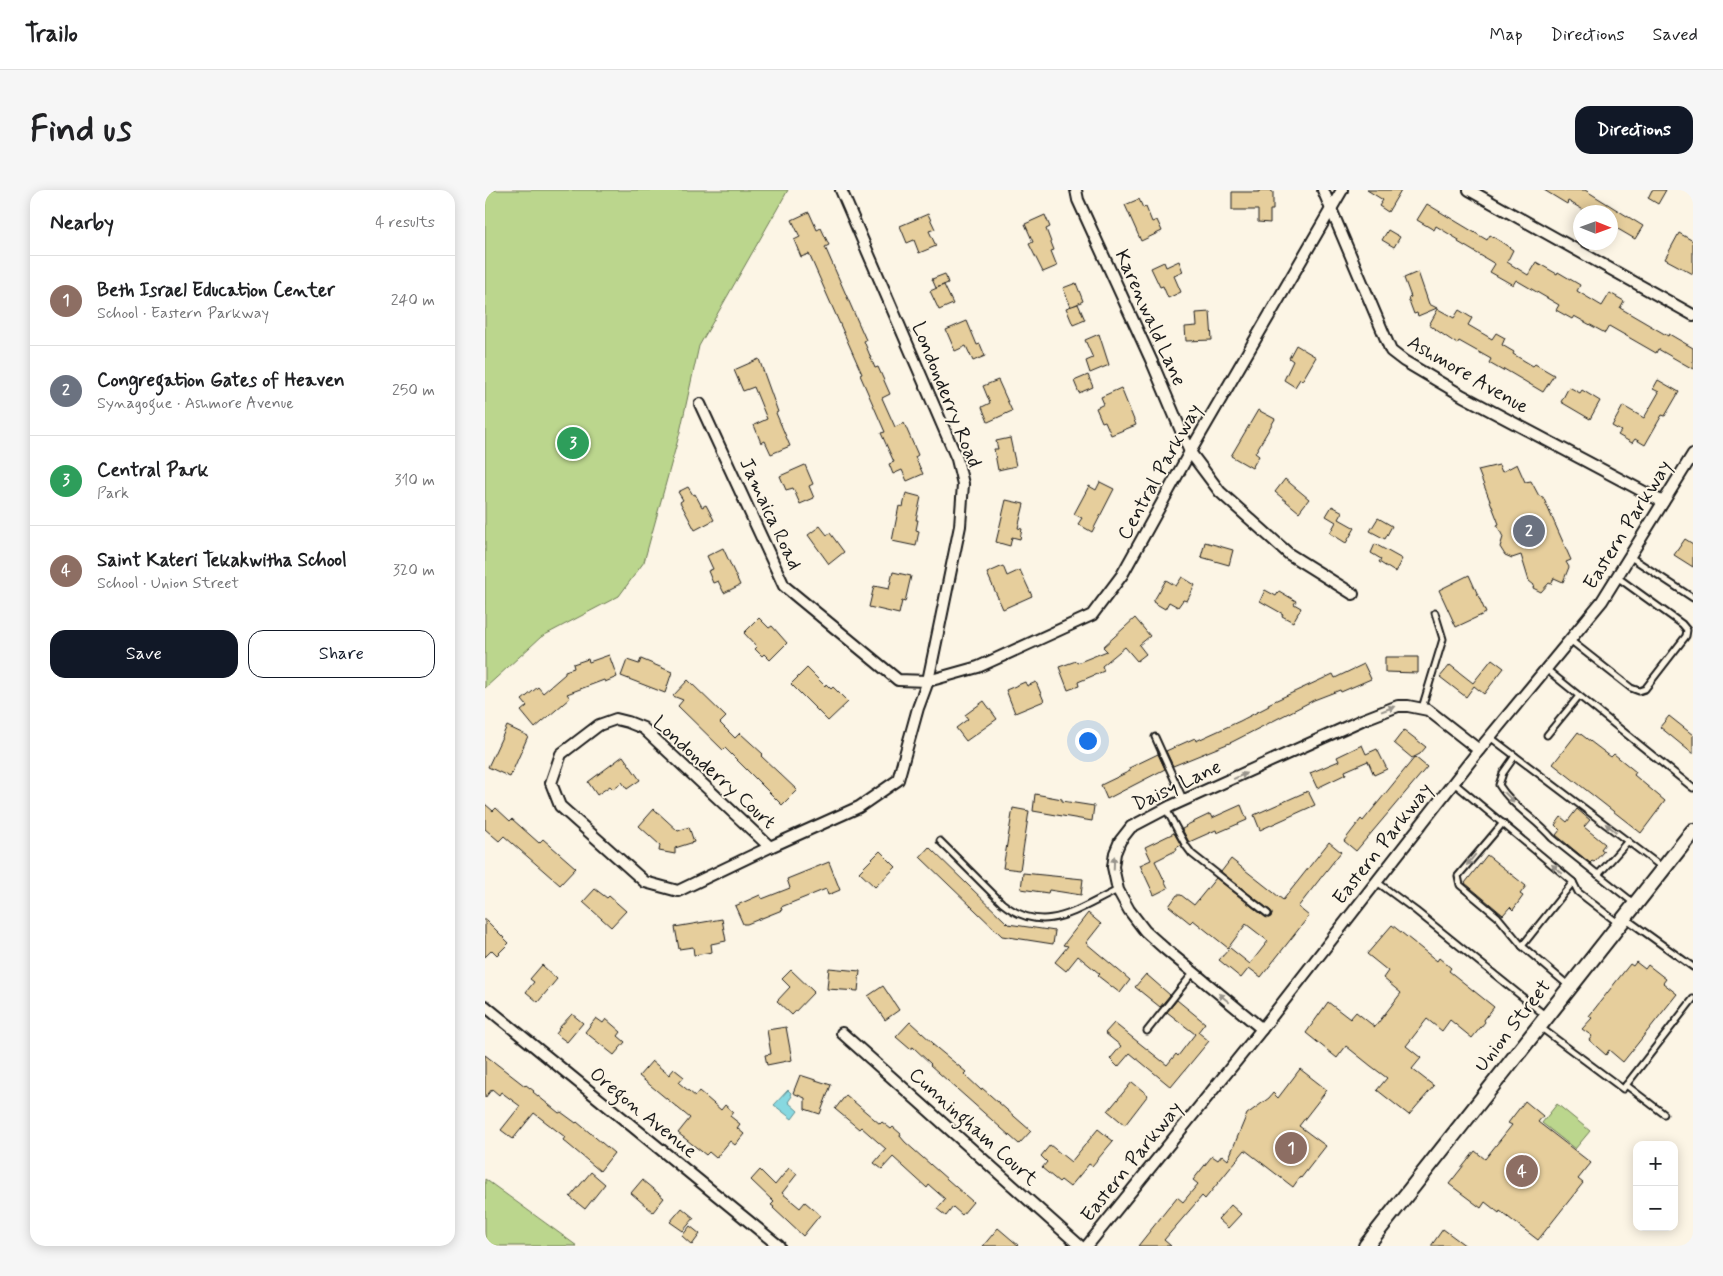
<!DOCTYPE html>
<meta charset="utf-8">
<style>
body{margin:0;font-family:Mynerve,sans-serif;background:#f6f6f6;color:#202124}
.controls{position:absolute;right:15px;bottom:15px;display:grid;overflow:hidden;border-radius:10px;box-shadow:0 2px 12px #0003}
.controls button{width:45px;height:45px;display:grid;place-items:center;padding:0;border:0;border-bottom:1px solid #e0e0e0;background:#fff;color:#202124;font:25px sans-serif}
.compass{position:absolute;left:1088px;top:15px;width:45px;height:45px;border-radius:50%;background:#fff;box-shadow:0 2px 12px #0003;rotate:91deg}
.you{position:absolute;left:602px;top:550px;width:18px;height:18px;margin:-12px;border:4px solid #fff;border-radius:50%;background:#1a73e8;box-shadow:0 0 0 8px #1a73e833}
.badge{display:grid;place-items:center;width:32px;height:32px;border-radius:50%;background:#111827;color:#fff;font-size:16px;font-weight:700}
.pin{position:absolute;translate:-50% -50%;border:2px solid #fff;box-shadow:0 1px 5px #0006}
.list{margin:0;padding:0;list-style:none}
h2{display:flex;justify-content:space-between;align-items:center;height:65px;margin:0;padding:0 20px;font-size:21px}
h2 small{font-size:16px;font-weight:400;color:#757577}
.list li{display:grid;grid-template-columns:32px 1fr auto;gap:15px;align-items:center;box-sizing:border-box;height:90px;padding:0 20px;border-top:1px solid #e0e0e0}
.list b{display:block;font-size:19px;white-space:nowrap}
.list p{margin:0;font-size:16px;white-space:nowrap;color:#757577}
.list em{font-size:16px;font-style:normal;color:#757577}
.actions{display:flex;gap:10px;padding:15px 20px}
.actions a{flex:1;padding:11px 0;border:1px solid #111827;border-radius:15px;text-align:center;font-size:18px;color:#111827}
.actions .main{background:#111827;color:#fff}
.map{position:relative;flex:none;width:1208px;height:1056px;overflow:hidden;border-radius:15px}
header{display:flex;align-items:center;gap:30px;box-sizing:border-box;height:70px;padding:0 25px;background:#fff;border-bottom:1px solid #e0e0e0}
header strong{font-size:24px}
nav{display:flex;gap:28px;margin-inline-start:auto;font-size:18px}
.intro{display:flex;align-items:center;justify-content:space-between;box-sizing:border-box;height:120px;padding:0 30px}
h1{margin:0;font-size:35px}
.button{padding:12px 22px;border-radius:15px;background:#111827;color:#fff;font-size:18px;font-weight:700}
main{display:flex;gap:30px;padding:0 30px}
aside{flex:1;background:#fff;border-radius:15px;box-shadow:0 2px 12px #0003}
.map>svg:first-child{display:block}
</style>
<header>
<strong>Trailo</strong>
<nav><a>Map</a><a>Directions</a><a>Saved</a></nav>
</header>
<div class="intro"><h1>Find us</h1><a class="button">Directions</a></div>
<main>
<aside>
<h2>Nearby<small>4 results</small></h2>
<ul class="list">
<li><span class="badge" style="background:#8d6e63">1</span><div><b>Beth Israel Education Center</b><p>School · Eastern Parkway</p></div><em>240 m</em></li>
<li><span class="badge" style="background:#6b7280">2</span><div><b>Congregation Gates of Heaven</b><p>Synagogue · Ashmore Avenue</p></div><em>250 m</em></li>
<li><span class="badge" style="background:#2e9e5b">3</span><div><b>Central Park</b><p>Park</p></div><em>310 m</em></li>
<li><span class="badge" style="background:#8d6e63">4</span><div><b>Saint Kateri Tekakwitha School</b><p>School · Union Street</p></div><em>320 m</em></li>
</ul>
<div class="actions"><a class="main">Save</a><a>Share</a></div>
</aside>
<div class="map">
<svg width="1208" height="1056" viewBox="0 0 1208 1056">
<rect width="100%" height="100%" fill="#fcf5e5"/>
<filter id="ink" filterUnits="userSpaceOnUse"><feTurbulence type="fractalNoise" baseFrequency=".02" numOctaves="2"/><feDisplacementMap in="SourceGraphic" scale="10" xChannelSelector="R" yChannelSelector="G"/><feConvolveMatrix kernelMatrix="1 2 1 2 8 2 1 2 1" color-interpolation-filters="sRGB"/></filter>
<g filter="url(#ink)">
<!-- green -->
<g fill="#bbd68d" stroke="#6c7954">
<path d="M0,0h303l-89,156 -19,86 -36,130 -25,34 -78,41 -56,51z"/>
<path d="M1072,914l33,27 -15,18 -33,-26z"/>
<path d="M0,989l92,67h-92z"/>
</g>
<!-- water -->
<path fill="#87d8e0" stroke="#5c8d92" d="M303,900l3,3 -1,2 2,1 -4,6 10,9 -6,8 -18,-14z"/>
<!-- building -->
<g fill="#e6ce9c" stroke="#1c1c1c">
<path d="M774,0h12v2h2v18h-3v13l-12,-1v-12h-26v-18h27z"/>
<path d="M882,0h34l-13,22 -9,-6 4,-6z"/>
<path d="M1059,0h41l58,36 -8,13 -24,-14v-13h-24l-19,-11 -1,3z"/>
<path d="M1167,0h14l-8,14 -10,-6z"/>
<path d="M654,9l4,9 3,-1 6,15 5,-2 5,11 -21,10 -16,-36z"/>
<path d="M942,14l60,36 3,-5 10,6 13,9 -6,12 21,13 8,-13 21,12 1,-2 22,13 -3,6 25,15 8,-13 14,8 -4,7 48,28 1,-2 24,14v21l-35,-20 -2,4 -47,-27 -4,7 -31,-17 -2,3 -16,-9 3,-5 -43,-25 -3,5 -23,-13 5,-8 -37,-22 1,-2 -23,-14 -2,4 -17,-10z"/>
<path d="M324,22l8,18 4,-2 8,17 -4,2 41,93 -2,1 11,27 3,-1 12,27 -8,4 13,29 9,-4 14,32 -3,2 8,17 -16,7 -5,-11 -9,4 -4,-10 5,-2 -13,-29 4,-1 -25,-57 2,-1 -53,-120 -8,3 -7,-17 6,-3 -8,-17z"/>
<path d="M443,24l7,15 -6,2 7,15 -17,7 -5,-13 -7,3 -7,-17z"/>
<path d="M560,25l5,12 -4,2 8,21 -3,1 6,15 -14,6 -14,-28 4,-2 -8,-18z"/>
<path d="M903,40l12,7 -6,10 -12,-7z"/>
<path d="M1194,43l14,8v33l-28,-15z"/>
<path d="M694,71l4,11 -9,4 7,16 -13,6 -5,-12 -3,1 -9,-19 13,-6 2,5z"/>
<path d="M933,82l11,32 8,4 -19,8 -1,-3 -3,1 -6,-16 3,-1 -7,-19z"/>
<path d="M460,84l3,9 -12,5 -4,-9z"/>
<path d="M591,93l7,18 -12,6 -8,-19z"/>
<path d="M459,95l9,19 -14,6 -9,-19z"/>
<path d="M593,114l7,16 -12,5 -7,-17z"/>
<path d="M953,119l16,9 5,-8 13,8 -4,7 24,14 4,-6 9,5 -3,7 12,7 -1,2 20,12 2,-2 19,11 -11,17 -39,-23 -1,2 -14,-8 2,-4 -32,-18 -2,3 -28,-19z"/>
<path d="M725,122l2,28 -26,1 -1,-14 12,-1 -1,-13z"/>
<path d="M482,131l10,24 3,-1 5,12 -12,5 -7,-15 -11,5 -9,-21z"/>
<path d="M614,144l10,31 -19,8 -4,-12 7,-3 -8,-18z"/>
<path d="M811,155l20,12 -14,24 -2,-2 -5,8 -11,-7 9,-19 -4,-3z"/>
<path d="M274,169l19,53 -2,1 14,33 -19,8 -6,-13 -4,2 -7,-18 13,-6 -13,-32 -11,4 -9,-21z"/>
<path d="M603,185l5,12 -14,6 -5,-12z"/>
<path d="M513,190l14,31 -24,11 -6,-15 8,-4 -7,-17z"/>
<path d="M1173,190l21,12 -14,24 -3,-1 -17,30 -10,-6 -3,4 -14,-8 3,-4 -9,-5 11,-20 21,12 15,-26 -6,-3z"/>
<path d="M1084,197l11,6 2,-3 18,11 -10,18 -29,-17z"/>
<path d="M636,198l15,37 -25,10 -6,-14 -3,1 -6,-14 8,-4 -3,-7z"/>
<path d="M773,220l17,9 -20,34 4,3 -7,12 -21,-12z"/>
<path d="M525,248l6,28 -18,4 -4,-21h4l-2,-8z"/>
<path d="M1032,274l8,18 6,-1 8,15 4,1 28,63 -5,2 3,5 -6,15 -9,-4 -3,6 -2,-1 -8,9 -8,-4 1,-3 -5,-4 -8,-26 -9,3 -7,-3 -5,-8 3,-10 -6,-12 2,-1 -21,-54 21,-5 3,7z"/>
<path d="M320,275l8,19 -4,2 5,12 -14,6 -7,-16 -7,2 -6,-14z"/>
<path d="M800,289l24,20 -10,13 -24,-20z"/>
<path d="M615,292l14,7 -22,43 -14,-8 4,-6 -8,-4 15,-28 7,4z"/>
<path d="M203,297l5,8 2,-1 7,13 4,-2 8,15 -19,10 -15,-28 3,-2 -5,-8z"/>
<path d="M421,303l15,4 -5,23h2l-2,10 3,1 -3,15 -24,-5 7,-35 4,1z"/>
<path d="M521,310l18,4 -6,24 4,1 -2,10 -8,-2 -2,9 -14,-4z"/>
<path d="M847,316l11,6 -4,7 16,9 -9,15 -16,-10 6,-11 -10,-6z"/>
<path d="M893,328l14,8 -7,13 -15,-8z"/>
<path d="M335,336l7,9 3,-2 14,19 -15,12 -21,-29z"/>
<path d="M1200,349l8,5v23l-19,-12z"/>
<path d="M720,352l28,8 -4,15 -28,-8z"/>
<path d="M890,354l27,15 -7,13 -16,-10 2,-3 -10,-6z"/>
<path d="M238,358l17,37 -16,8 -6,-12 -5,2 -5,-12 5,-2 -6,-13z"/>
<path d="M518,376l4,10 13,-6 12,26 -29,13 -16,-36z"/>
<path d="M408,382l18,4 -6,26 -3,-1 -3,13 -30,-7 5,-21 15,3z"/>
<path d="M984,385l17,38 -30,14 -17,-37z"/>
<path d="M697,387l13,8 -8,16 -4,-1 -5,7 -9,-5 -4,7 -12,-7 13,-22 10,6z"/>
<path d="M780,400l11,6 3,-5 17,10 -2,3 7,4 -8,14 -11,-6 1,-2 -23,-13z"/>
<path d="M274,428l10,10 3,-2 15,17 -17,17 -6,-6 -2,2 -7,-7 2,-2 -13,-14z"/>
<path d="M650,428l15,18 -11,9 7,9 -9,7 -12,-14 -23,19 2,5 -26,11 1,4 -11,4 -9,-23 17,-6 1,2 30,-12 -4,-4z"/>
<path d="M124,465l8,22 -12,5 -1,-2 -37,14 3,4 -35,30 -14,-17 6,-5 -5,-6 16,-13 5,6 22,-19v-3l9,-3 -1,-4 15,-5 1,3z"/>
<path d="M900,467h33v16l-33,-1z"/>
<path d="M156,469l31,13 -7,21 -44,-17 6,-16 12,4z"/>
<path d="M1007,469l12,9 -20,26 -10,-8 -8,11 -26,-20 10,-12 23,18z"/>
<path d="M879,474l7,15 -30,13 -1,-2 -26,10 -82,42 -59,24 -7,-15 29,-13 1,3 44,-20 29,-15 -1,-2 65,-30 2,4z"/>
<path d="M322,478l18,18 1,-2 5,5 2,-2 15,15 -20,19 -37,-37z"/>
<path d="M203,490l38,37 -6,6 15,15 5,-5 23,21 -2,2 36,34 -15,15 -57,-57 -2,2 -45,-44 5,-6 -10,-4z"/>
<path d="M540,492l2,4 9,-4 8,19 -29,12 -9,-23z"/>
<path d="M499,511l13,18 -31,22 -10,-13 12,-9 -3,-4z"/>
<path d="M1184,526l24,19v19l-33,-27z"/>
<path d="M22,536l21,10 -18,41 -22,-10z"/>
<path d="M919,540l22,17 -6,7 -8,4 -18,-15z"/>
<path d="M1093,542l33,25 3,-3 22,18 -2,3 31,26 -24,32 -88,-69z"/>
<path d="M877,555l4,9 11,-5 10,20 -13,6 -6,-14 -23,10 1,3 -29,14 -7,-15 29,-12 -2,-4z"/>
<path d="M673,564l7,15 -58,30 -6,-14 29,-14 -1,-3z"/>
<path d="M138,566l17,24 -13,9 -5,-7 -9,7 -3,-3 -13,9 -9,-13z"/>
<path d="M930,567l12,10 -71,84 -12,-10 17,-22 2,2z"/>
<path d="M823,601l7,14 -55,25 -6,-15z"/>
<path d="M550,604l27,5v2l32,5 -2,15 -59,-10z"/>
<path d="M0,614l8,7 3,-3 14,13 2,-2 27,24 4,-4 33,29 -16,17 -56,-49 -5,5 -14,-12z"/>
<path d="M756,615l6,15 -30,13 -1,-3 -27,12 -7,-13 4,-2 -1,-1 25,-12 2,4z"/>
<path d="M528,618l16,3 -9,59 -17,-2z"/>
<path d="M169,619l24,22 11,-4 5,15 -19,6v6l-16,-3 1,-6 -21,-19z"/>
<path d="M1092,619l13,11 -6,7 21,17 -4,5 3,2 -10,11 -2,-1 -2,2 -34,-28 4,-5 -5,-5 6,-8 6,5z"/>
<path d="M689,643l7,12 -5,3 1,2 -22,11 13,27 -14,7 -14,-30 11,-5 -6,-13z"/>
<path d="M844,652l12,10 -43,55 11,9 -48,61 -12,-9 -8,10 -22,-18 11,-12 20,16 18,-23 -22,-17 -18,24 -35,-28 -3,3 -21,-17 8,-11h4l13,10 22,-27 49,39 4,1 3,-3 -1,-4 -50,-39 10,-13 52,41z"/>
<path d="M444,657l79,77 47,7 -2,13 -51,-8 -82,-79z"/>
<path d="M395,661l16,16 -21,20 -16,-15z"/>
<path d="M1002,665l39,31 -6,8 3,2 -10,14 -3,-3 -7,8 -38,-32z"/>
<path d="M344,672l11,28 -12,5 -2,-6 -45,18 1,3 -35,14h-4l-8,-18 25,-11 2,4 28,-11 -3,-9z"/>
<path d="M538,683l60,6 -2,16 -32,-5 -1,3 -27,-4z"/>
<path d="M110,699l12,9 2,-2 17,15 -15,16 -28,-25z"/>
<path d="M603,723l13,11 -15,19 44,37 -10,13 -22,-17 2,-2 -22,-18 -12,15 -11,-9 13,-16 -5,-1z"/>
<path d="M0,729l24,24 -12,12 -5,-5 -7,7z"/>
<path d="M237,729l4,22 -15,3 1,8 -18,3 -1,-8 -14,2 -4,-22z"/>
<path d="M907,735l45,36 2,-3 12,10 -2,3 45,36 -10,13 1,2 -13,16 -22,-18 -8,11 -15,-12 -21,27 15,12 -9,11 22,17 -25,29 -32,-25 10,-12 -16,-12 -25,-20 -9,12 -31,-25 22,-31 22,17 6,-7 19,15 26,-34 -18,-15 5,-7 -21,-17z"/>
<path d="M1151,772l9,7 3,-4 18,14 -3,4 14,11 -54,68 -14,-12 -3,5 -17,-15 3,-4 -10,-7 10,-11 -3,-2 41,-52 3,2z"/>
<path d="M57,775l15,14 -19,23 -12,-10 8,-10 -4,-3z"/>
<path d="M344,778l31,3 -2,20 -31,-2z"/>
<path d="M306,780l23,22 -22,23 -15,-14 13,-14 -8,-8z"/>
<path d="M661,784l24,21 -10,12 -25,-20z"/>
<path d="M398,796l16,24 -14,10 -17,-24z"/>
<path d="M692,810l28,23 -7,9 11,9 -38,46 -41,-34 -12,14 -8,-8 11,-13 -16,-13 9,-10 53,42 9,-11 2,2 17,-22 -28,-22z"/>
<path d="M87,824l11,9 -16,19 -11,-8 3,-4 -1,-1z"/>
<path d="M111,828l7,5 3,-4 15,13 -3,4 7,6 -11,13 -29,-23z"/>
<path d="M425,832l23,21 -1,1 34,28 -2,2 17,16 1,-2 49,43 -12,13 -89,-79 1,-1 -18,-17 -3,2 -14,-12z"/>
<path d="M301,837l6,33 -25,5 -2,-10 6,-1 -4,-24z"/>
<path d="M0,865l40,31 1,-1 8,6 -1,1 26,21 2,-1 15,11 1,-1 37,31 -14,18 -37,-31 2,-3 -31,-24 -21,26 -12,-9 19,-24 -19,-14 -2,3 -7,-6 -7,9z"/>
<path d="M167,871l17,14 5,-6 10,8 -5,6 16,13 4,-5 22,19 4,-5 8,7 -3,4 10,8 -3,4 7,6 -9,11 -5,-4 -14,17 -7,-6 -3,3 -28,-22 12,-15 -51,-42z"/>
<path d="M815,879l27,21 -28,36 27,20 -25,32 -1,-1 -7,10 -48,-37 -40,49 -3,-3 -38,44 7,6h-33l39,-49 6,5 15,-18 -5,-4 19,-24 6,4 4,-5 6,5 19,-46 22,-16 4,-5 5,5z"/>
<path d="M315,885l31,10 -11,29 -15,-5v-11l-12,-5z"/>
<path d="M647,892l16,13 -23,30 -17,-14z"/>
<path d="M361,905l34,29 2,-2 9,7 2,-2 8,7 -1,2 5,6 68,60 -11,13 -9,-8 -7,9 -9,-7 8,-10 -16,-14 -2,3 -34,-31 -11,12 -8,-6 12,-14 -25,-22 -2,2 -24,-20z"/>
<path d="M1040,911l18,15 -5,6 53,41 -13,16 5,4 -45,57 -38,-29 -1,2 -14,-11 -4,6 -32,-24 26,-33 10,8 27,-34 -4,-2z"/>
<path d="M613,939l15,12 -21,25 -3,-2 -19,23 -9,-7 -2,2 -17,-14 5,-6 -6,-6 9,-11 21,17z"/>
<path d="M304,978l8,6 -15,19 18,15 5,-6 15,13 -17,21 -30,-28 1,-1 -3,-2 3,-3 -23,-22 9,-10 15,15z"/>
<path d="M106,982l14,12 -20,25 -15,-12z"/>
<path d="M157,990l22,18 -11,14 -22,-19z"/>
<path d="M746,1015l10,9 -13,14 -10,-9z"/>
<path d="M197,1018l12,10 -11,13 -13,-9z"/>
<path d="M205,1036l10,8 -8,11 -10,-9z"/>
<path d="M513,1038l21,18h-36z"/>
<path d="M958,1039l23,17h-35z"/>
</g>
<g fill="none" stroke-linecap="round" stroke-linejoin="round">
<!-- service casing -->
<g stroke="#1c1c1c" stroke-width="9">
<g id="service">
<path d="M1144,366l64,42"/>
<path d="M1085,450l61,48 8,3 6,-2 41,-53 1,-6 -5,-6 -65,-47"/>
<path d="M1061,479l147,119"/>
<path d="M937,518l21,-69 -8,-26"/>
<path d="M1062,545l32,-39"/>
<path d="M670,547l29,64"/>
<path d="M1005,547l173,131"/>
<path d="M1030,566l-12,17 -4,12c13,21 37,34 53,53l83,66"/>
<path d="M969,593l119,99 5,10 40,31"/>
<path d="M681,619l20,37 6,8 76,60"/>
<path d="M1018,633l-45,53 2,9 38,32 24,29 47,40"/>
<path d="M455,651l62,62c42,34 75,6 116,-13"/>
<path d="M1113,685l30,-34"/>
<path d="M892,692l39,29 130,105"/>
<path d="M1140,728l68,49"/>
<path d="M1037,756l51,-64"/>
<path d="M1055,837l83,62 70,-90"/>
<path d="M662,841l46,-58"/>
<path d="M1141,895l38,29"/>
</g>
</g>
<!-- minor casing -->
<g stroke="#1c1c1c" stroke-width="14">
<g id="minor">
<path d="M591,0l2,10 74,162 38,90 30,40 69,62 64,40"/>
<path d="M838,0l68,161 13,10 59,35 200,106"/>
<path d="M984,0l224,125"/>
<path d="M215,214l84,182 114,94 30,1 50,-14 114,-52 30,-40 68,-123 152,-262"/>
<path d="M131,529l12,3 15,6 127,119 -92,44 -33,-9 -85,-76 -9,-23 10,-29 38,-29z"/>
<path d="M285,657l89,-40 39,-27 20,-72 10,-27 32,-155 3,-42 -6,-25 -116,-269"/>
<path d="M0,816l294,240"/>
<path d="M777,839l-98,-81 -19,-17 -16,-21 -11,-20 -5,-23 2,-14 5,-12 11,-14 40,-21 191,-86 36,-14h10l20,4 51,40"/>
<path d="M357,843l238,213"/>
<path d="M602,1056l175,-217 217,-279 123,-149 91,-147"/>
</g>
</g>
<!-- secondary casing -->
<g stroke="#1c1c1c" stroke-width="18">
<path id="secondary" d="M881,1056l327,-415"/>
</g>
<!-- service -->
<use href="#service" stroke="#fcf5e5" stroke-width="5"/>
<!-- minor -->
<use href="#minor" stroke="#fcf5e5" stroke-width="10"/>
<!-- secondary -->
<use href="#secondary" stroke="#fcf5e5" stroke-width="14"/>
</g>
<!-- one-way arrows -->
<defs><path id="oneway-solid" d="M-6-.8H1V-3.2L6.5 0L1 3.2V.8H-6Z" transform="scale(1.25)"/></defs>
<g fill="#97938b">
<use href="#oneway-solid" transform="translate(903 519) rotate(-21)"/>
<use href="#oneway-solid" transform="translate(755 586) rotate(-24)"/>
<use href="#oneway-solid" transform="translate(1024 607) rotate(46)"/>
<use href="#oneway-solid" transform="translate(1126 638) rotate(-143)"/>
<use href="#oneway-solid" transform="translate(986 670) rotate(129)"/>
<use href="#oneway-solid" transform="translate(629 673) rotate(-88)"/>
<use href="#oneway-solid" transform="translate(1072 679) rotate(-140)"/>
<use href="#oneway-solid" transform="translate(739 808) rotate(-140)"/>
</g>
</g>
<g text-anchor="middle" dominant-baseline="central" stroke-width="4" stroke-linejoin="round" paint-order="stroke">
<!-- street labels -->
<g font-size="20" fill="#1c1c1c" stroke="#fcf5e5">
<text transform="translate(665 128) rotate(66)">Karenwald Lane</text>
<text transform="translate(983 185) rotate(30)">Ashmore Avenue</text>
<text transform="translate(461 205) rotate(68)">Londonderry Road</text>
<text transform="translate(675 282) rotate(-61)">Central Parkway</text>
<text transform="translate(285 324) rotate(65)">Jamaica Road</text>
<text transform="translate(1143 335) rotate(-58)">Eastern Parkway</text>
<text transform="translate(229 583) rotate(42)">Londonderry Court</text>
<text transform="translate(692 596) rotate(-25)">Daisy Lane</text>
<text transform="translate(898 654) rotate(-52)">Eastern Parkway</text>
<text transform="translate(1028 836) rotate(-52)">Union Street</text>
<text transform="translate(158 923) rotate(39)">Oregon Avenue</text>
<text transform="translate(488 937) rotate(42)">Cunningham Court</text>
<text transform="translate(647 972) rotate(-51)">Eastern Parkway</text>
</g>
</g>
</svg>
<div class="controls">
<button>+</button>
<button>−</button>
</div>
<svg class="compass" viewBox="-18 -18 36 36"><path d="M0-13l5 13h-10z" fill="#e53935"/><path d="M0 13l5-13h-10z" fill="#757577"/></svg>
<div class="you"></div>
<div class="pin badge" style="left:806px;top:958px;background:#8d6e63">1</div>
<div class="pin badge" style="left:1044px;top:341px;background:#6b7280">2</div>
<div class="pin badge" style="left:88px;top:253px;background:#2e9e5b">3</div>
<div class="pin badge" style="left:1037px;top:981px;background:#8d6e63">4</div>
</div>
</main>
